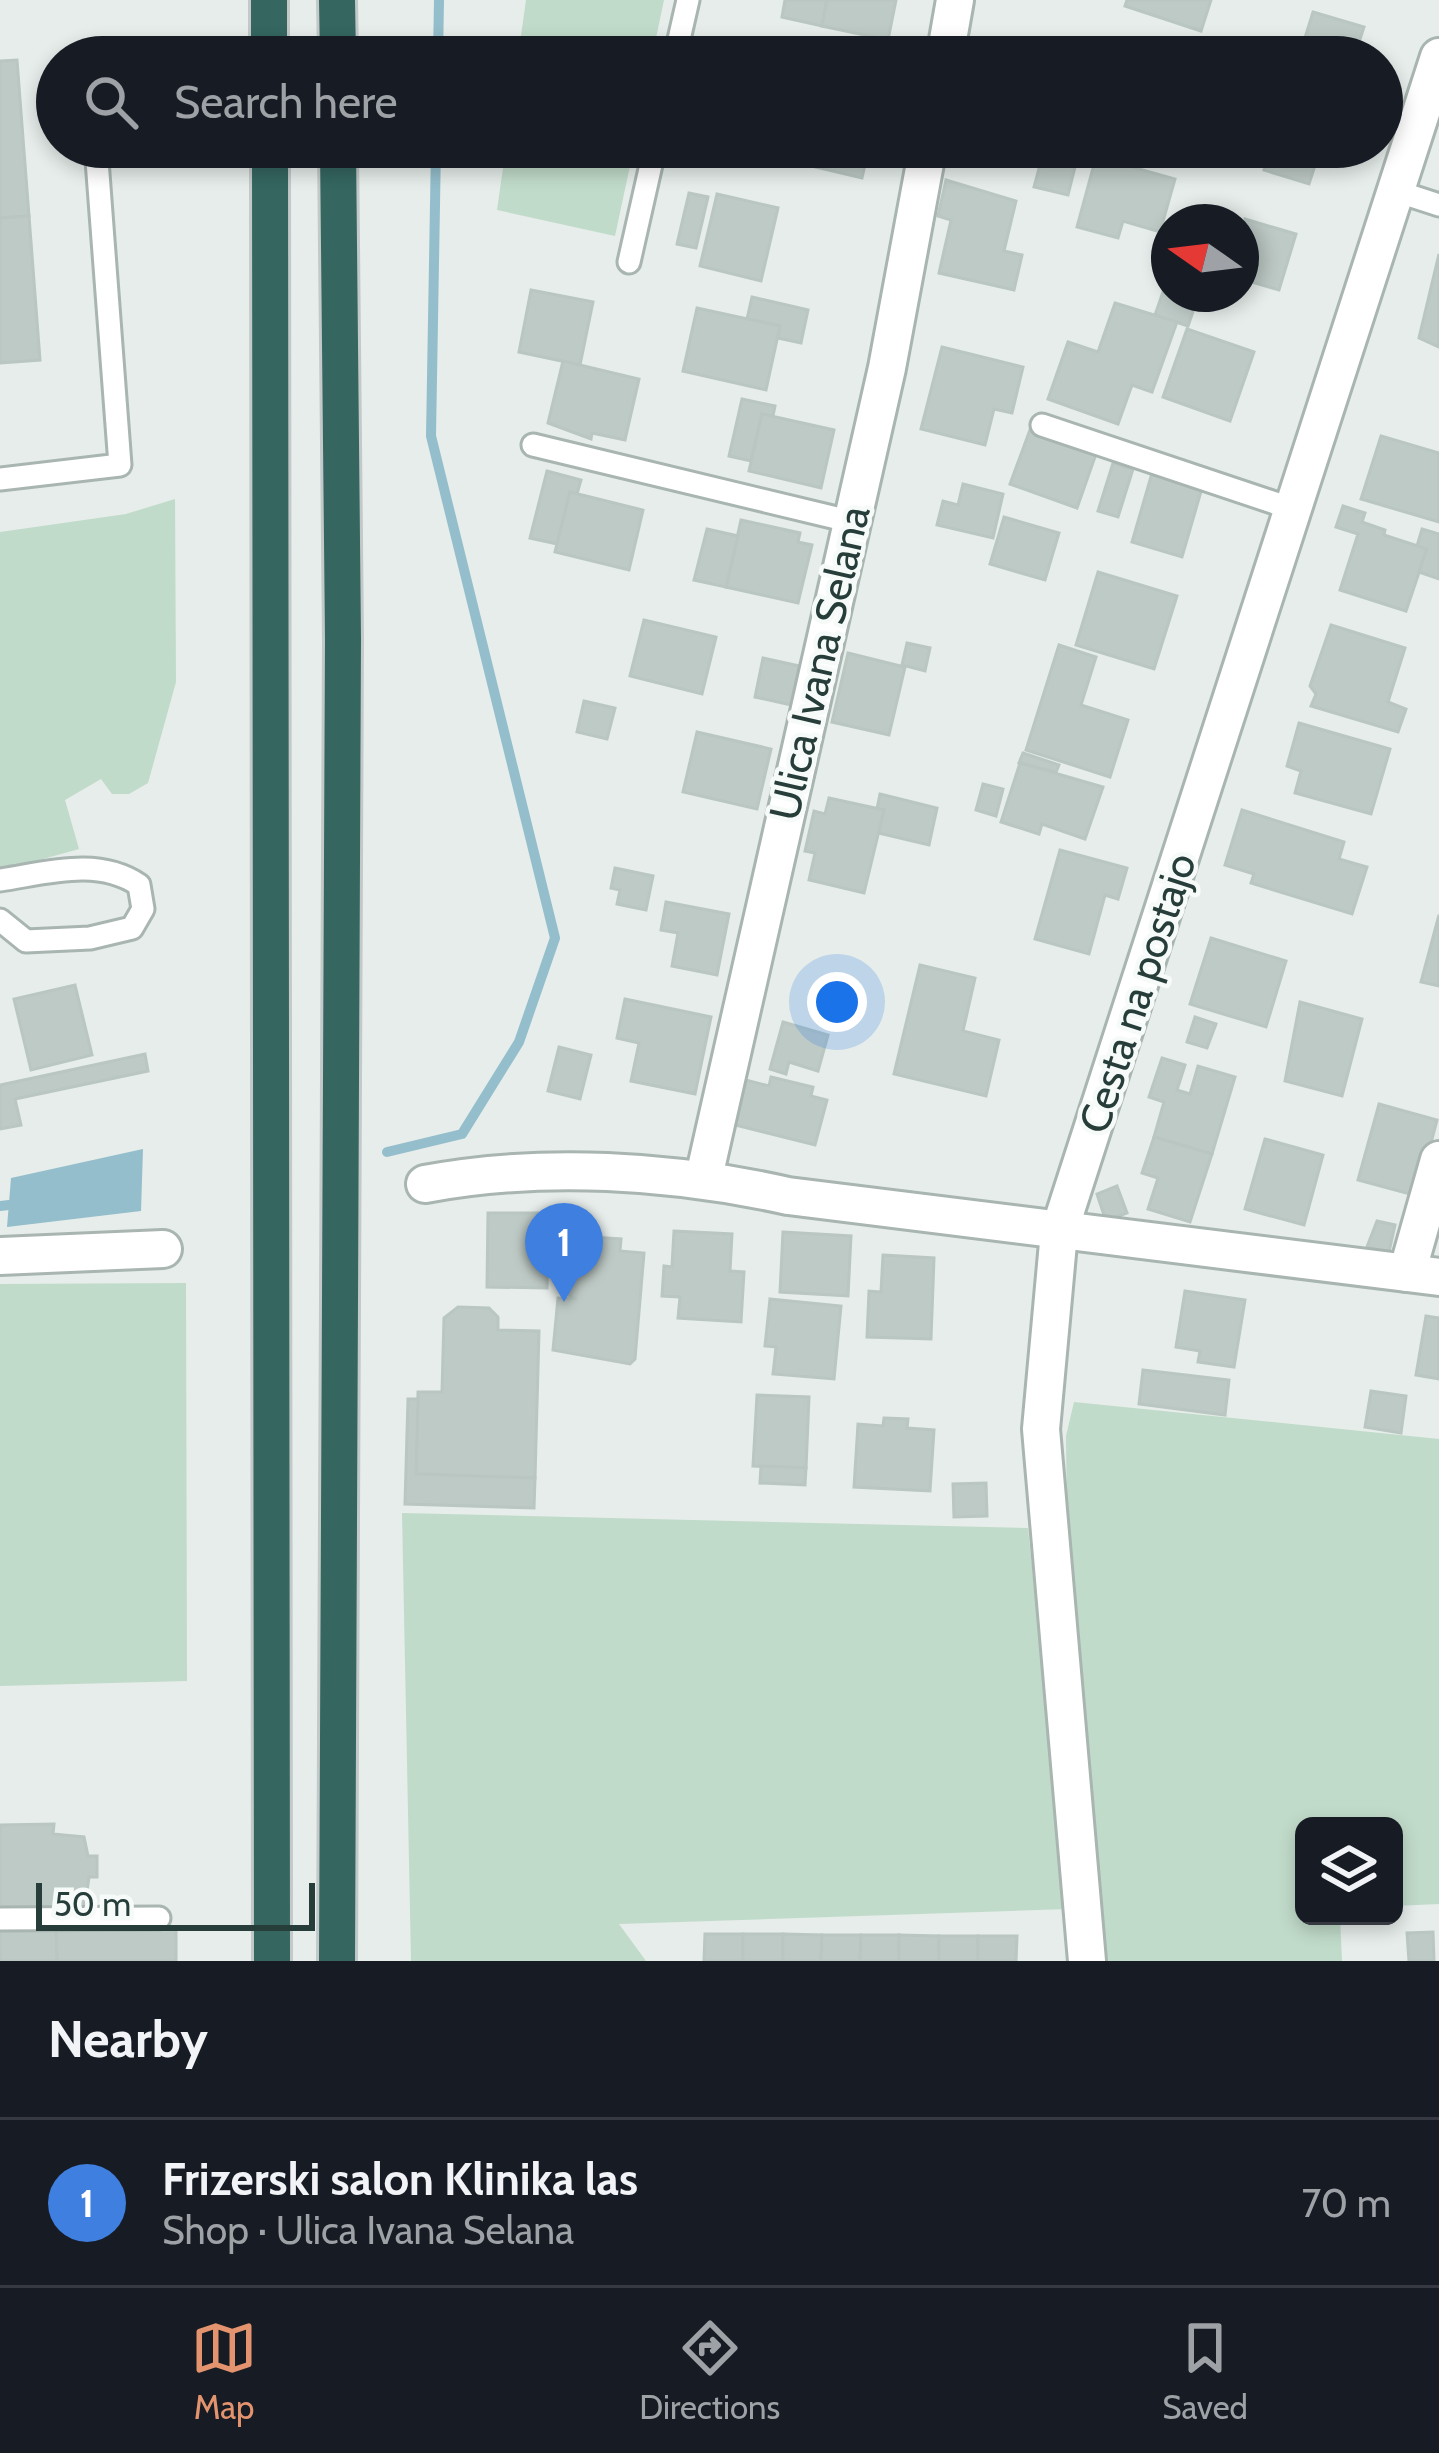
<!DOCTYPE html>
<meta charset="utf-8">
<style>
body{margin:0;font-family:Cabin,sans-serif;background:#20242c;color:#f1f3f6}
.controls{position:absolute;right:36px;bottom:36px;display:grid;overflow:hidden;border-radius:18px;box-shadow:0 6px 18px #0003}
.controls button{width:108px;height:108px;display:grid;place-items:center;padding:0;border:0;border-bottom:3px solid #363941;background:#171b24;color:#f1f3f6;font:60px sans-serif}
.compass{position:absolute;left:1151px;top:204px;width:108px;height:108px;border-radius:50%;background:#171b24;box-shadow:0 6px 18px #0003;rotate:284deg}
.scale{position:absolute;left:36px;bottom:30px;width:279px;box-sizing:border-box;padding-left:12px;border:6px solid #263d39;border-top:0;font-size:33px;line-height:42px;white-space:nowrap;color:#263d39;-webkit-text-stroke:9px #f6faf8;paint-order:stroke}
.you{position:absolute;left:837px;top:1002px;width:42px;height:42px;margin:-30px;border:9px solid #fff;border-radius:50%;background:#1a73e8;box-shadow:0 0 0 18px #1a73e833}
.badge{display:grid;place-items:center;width:78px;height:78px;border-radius:50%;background:#e3936e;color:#fff;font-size:39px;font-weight:700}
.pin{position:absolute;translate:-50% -99px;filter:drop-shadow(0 3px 6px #0008)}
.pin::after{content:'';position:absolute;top:63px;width:42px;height:36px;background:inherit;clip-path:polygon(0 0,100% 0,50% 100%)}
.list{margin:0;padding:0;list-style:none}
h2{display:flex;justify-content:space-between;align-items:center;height:156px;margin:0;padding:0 48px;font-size:51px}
h2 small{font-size:39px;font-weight:400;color:#9ea1a6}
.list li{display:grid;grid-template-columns:78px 1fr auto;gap:36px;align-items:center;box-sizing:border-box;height:168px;padding:0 48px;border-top:3px solid #363941}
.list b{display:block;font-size:45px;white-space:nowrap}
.list p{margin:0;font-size:39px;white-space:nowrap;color:#9ea1a6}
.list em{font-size:39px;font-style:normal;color:#9ea1a6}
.icon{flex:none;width:66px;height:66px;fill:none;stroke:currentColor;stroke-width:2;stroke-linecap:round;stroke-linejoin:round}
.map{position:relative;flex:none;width:1439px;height:1961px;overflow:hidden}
.search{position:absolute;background:#171b24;box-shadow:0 6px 18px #0003;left:36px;right:36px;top:36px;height:132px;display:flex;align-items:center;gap:30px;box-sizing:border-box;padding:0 42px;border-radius:66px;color:#9ea1a6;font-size:45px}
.sheet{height:324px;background:#171b24}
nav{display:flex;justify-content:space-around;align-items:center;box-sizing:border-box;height:168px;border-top:3px solid #363941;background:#171b24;font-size:33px;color:#9ea1a6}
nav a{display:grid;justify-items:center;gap:6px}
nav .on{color:#e3936e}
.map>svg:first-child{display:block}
</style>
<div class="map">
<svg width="1439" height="1961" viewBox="0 0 1439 1961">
<rect width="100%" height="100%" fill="#e6edea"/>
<!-- green -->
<g fill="#c1dbca">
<path d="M526,0h138l-12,57h-134z"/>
<path d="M506,147h128l-19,89 -118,-26z"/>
<path d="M175,499l1,183 -28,101 -19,11h-17l-11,-15 -36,21 14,49 -79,22v-339l126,-18z"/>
<path d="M186,1283l1,398 -187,5v-402z"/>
<path d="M1074,1402l365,37v465l-45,2v-80h-90v90h36l2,45h-235l-40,-438 -1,-87z"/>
<path d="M402,1513l626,15 39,381 -448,15 27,37h-235z"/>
</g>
<!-- water -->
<path fill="#94becb" d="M143,1149l-2,62 -134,16 4,-49z"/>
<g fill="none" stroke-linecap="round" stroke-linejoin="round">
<!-- stream -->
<g stroke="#94becb" stroke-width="10">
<path d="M438,57l1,-57"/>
<path d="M387,1152l75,-18 57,-92 36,-104 -124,-502 5,-289"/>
<path d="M0,1206l9,-1"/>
</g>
</g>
<!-- building -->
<g fill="#becac6" stroke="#b9c6c1" stroke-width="3">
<path d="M785,0h42l-5,26 -40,-9z"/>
<path d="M827,0h69l-8,40 -66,-14z"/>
<path d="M1127,0h84l-10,31 -76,-25z"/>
<path d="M1313,12l51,15 -10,30h-55z"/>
<path d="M17,60l12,156 -29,2v-157z"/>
<path d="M784,147h85l-7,31 -81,-19z"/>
<path d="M1045,147h35l-12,48 -34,-8z"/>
<path d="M1271,147h50l-12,37 -45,-14z"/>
<path d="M1096,157l79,22 -15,53 -37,-11 -5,17 -41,-11z"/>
<path d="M946,180l70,21 -12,50 18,4 -8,35 -75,-17 12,-53 -13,-4z"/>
<path d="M689,193l19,4 -12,51 -19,-4z"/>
<path d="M717,194l61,14 -17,73 -61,-15z"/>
<path d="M29,216l11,144 -40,3v-145z"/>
<path d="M1245,219l51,15 -17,56 -38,-11z"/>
<path d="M1439,254v93l-20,-9z"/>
<path d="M1164,289l33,11 -9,26 -33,-11z"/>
<path d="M531,290l62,12 -13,63 -61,-13z"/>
<path d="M752,297l56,13 -7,33 -23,-5 2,-12 -33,-7z"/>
<path d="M1115,303l62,19 -25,70 -20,-7 -14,39 -70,-25 20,-57 30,10z"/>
<path d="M697,308l83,18 -14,64 -83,-19z"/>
<path d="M1187,329l67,23 -24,69 -67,-24z"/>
<path d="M942,347l81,20 -11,46 -18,-4 -9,36 -64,-16z"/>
<path d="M563,361l76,18 -14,61 -33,-7 -1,6 -43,-16z"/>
<path d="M742,399l33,7 -2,10 -11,-2 -11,47 -22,-5z"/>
<path d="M762,414l72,16 -13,58 -72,-17z"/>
<path d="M1030,430l66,24 -19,54 -67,-24z"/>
<path d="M1381,436l58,17v69l-78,-23z"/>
<path d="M1113,463l20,6 -15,48 -20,-6z"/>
<path d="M547,471l34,9 -4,14 -7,-2 -13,52 -27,-6z"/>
<path d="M1152,473l50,15 -20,69 -50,-15z"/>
<path d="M963,484l40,10 -10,44 -56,-13 6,-24 15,4z"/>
<path d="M570,492l73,18 -14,60 -74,-18z"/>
<path d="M1343,506l22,7 -3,9 23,8 -1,5 43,14 -21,62 -66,-21 18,-56 -22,-7z"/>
<path d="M1004,517l55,16 -14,47 -55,-16z"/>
<path d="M741,520l59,13 -2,9 14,3 -14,58 -72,-16z"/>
<path d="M707,529l31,7 -12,51 -32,-7z"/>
<path d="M1422,529l17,5v45l-20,-7 8,-23 -10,-3z"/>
<path d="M1098,572l79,24 -23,73 -78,-24z"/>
<path d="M644,620l72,17 -14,57 -72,-18z"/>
<path d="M1331,625l74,23 -17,54 18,7 -8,23 -87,-26 5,-12 -6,-8z"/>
<path d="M907,643l23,5 -5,23 -23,-6z"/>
<path d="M1059,645l37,12 -15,48 47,15 -18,57 -84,-27z"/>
<path d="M848,653l57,14 -16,68 -57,-13z"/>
<path d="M763,658l36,8 -8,39 -36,-8z"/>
<path d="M584,701l31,7 -8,31 -30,-7z"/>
<path d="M1299,723l91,26 -19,65 -76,-21 6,-22 -14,-5z"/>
<path d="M697,732l74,17 -14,60 -74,-17z"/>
<path d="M1023,753l36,12 -3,7 -37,-9z"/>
<path d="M1020,763l83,24 -18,52 -43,-15 -3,10 -38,-12z"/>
<path d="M983,784l20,5 -7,27 -20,-6z"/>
<path d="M880,794l57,14 -8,37 -51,-12 6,-23 -7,-1z"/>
<path d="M829,798l55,12 -20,83 -55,-13 6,-27 -10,-2 9,-40 11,3z"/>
<path d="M1242,810l102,32 -5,17 28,8 -15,47 -101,-31 3,-9 -29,-9z"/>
<path d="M1060,850l67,18 -9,31 -13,-4 -16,59 -54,-15z"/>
<path d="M615,868l38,8 -7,34 -29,-6 3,-14 -9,-2z"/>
<path d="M666,902l63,12 -12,61 -45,-9 6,-33 -17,-3z"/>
<path d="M1439,915v71l-18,-4z"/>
<path d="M1211,938l75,23 -20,66 -76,-23z"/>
<path d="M920,965l55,13 -12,53 36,9 -13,56 -92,-22z"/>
<path d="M75,985l17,70 -61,15 -17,-71z"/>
<path d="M625,999l86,18 -16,77 -64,-13 8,-38 -22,-5z"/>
<path d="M1300,1002l62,17 -20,77 -57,-15z"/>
<path d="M1195,1017l21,7 -9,24 -20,-6z"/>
<path d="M783,1022l45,13 -10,36 -29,-9 -3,12 -16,-5z"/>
<path d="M559,1047l32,8 -11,44 -32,-8z"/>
<path d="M145,1054l3,17 -133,28 6,26 -21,4v-44z"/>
<path d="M1162,1058l23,7 -8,25 13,4 8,-28 37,11 -23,77 -58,-17 10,-35 -15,-5z"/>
<path d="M771,1077l42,10 -2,9 16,4 -12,45 -80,-20 11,-45 23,6z"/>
<path d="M1379,1104l58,16 -20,76 -59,-16z"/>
<path d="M1154,1137l58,17 -22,68 -42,-13 10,-31 -16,-5z"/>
<path d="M1265,1139l58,16 -19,70 -59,-16z"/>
<path d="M1117,1186l10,27 -21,8 -9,-27z"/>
<path d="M488,1213h60l-1,75 -60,-1z"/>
<path d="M1377,1221l18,4 -6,27 -22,-5z"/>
<path d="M674,1231l58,3 -2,37 14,1 -3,50 -63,-4 2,-21 -18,-1 2,-30 8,1z"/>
<path d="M783,1232l68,4 -3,60 -68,-4z"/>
<path d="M576,1236l45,3 -1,12 24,2 -9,106 -5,5 -77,-14 5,-52 19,1 -9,-4z"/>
<path d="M883,1255l51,3 -3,81 -64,-2 2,-46 12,1z"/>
<path d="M1185,1291l60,9 -11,67 -36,-5 2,-11 -24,-4z"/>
<path d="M770,1299l71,7 -7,73 -61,-5 3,-27 -11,-1z"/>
<path d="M458,1307l31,1 9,9v13l41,1 -4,147 -119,-4 2,-82h24l2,-74z"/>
<path d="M1426,1316l13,2v61l-23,-4z"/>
<path d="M1143,1370l86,10 -4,35 -86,-11z"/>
<path d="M1371,1391l35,5 -5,37 -36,-6z"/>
<path d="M757,1395l52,2 -3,71 -53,-2z"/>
<path d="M408,1399h10l-2,75 119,4 -1,30 -129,-4z"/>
<path d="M884,1418l24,1 -1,9 27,2 -4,61 -76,-4 4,-63 25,2z"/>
<path d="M761,1466l45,2 -1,17 -45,-2z"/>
<path d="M986,1483l1,33 -33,1 -1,-33z"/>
<path d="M54,1824l-1,10 31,3 4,19h9v21h-8l-5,35 -84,2v-89z"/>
<path d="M176,1929v32h-119l-1,-31z"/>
<path d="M56,1930l1,31h-57v-30z"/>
<path d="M1433,1932l1,29h-25l-2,-28z"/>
<path d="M705,1934h38v27h-39z"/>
<rect x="743" y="1934" width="40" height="27"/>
<path d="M783,1934l39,1 -1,26h-38z"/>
<path d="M822,1935h39l-1,26h-39z"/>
<path d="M861,1935h38v26h-39z"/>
<path d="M899,1935l40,1v25h-40z"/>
<rect x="939" y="1936" width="39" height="25"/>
<path d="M978,1936h39l-1,25h-38z"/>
</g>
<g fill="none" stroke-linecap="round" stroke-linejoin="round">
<!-- lane casing -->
<g stroke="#a9b5b1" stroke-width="27">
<g id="lane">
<path d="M89,53l1,4"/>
<path d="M675,57l13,-57"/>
<path d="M1396,191l43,14"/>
<path d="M629,262l26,-115"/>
<path d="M1042,425l251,84"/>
<path d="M533,445l316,76"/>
<path d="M0,479l120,-14 -24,-318"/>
<path d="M0,880c47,-7 98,-23 139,5l4,24 -11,19 -42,10 -64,3 -26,-21"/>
<path d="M0,1919l159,-1"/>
</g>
</g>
<!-- street casing -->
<g stroke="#a9b5b1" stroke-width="42">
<g id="street">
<path d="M945,57l10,-57"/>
<path d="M704,1177l183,-809 41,-221"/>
<path d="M425,1184c118,-22 247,-14 363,12l651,81"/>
<path d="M0,1256l163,-7"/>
<path d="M1407,1273l32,-113"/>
<path d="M1087,1961l-46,-532 18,-197 380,-1175"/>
</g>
</g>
<!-- highway casing -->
<g stroke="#c2c9c8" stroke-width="42">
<g id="highway">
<path d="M269,0v57"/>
<path d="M337,0l1,57"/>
<path d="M270,147l2,1814"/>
<path d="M337,1961l6,-1322 -5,-492"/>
</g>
</g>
<!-- lane -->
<use href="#lane" stroke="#fff" stroke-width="21"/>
<!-- street -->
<use href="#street" stroke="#fff" stroke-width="36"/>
<!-- highway -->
<use href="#highway" stroke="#356660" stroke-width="36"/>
</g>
<g text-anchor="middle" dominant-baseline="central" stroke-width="9" stroke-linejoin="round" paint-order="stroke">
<!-- street labels -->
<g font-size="42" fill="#263d39" stroke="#f6faf8">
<text transform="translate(819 663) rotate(-77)">Ulica Ivana Selana</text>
<text transform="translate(1137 993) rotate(-72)">Cesta na postajo</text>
</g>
</g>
</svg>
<div class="controls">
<button><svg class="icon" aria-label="layers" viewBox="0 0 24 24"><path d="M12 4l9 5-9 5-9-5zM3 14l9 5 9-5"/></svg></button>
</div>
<svg class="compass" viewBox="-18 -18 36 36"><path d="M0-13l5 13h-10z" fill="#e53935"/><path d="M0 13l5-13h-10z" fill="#9ea1a6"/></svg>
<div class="scale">50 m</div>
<div class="you"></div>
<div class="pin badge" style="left:564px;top:1302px;background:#3f7fe0">1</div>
<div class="search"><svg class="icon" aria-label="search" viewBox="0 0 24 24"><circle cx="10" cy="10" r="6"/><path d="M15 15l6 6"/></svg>Search here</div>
</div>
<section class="sheet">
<h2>Nearby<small></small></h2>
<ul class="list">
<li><span class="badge" style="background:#3f7fe0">1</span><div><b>Frizerski salon Klinika las</b><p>Shop · Ulica Ivana Selana</p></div><em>70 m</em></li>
</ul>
</section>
<nav>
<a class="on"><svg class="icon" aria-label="map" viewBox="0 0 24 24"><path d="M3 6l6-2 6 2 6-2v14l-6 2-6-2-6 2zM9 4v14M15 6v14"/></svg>Map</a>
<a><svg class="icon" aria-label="directions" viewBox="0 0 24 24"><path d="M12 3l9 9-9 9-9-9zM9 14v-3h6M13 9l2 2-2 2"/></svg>Directions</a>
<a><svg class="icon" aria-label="saved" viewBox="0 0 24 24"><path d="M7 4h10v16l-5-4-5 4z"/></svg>Saved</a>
</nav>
